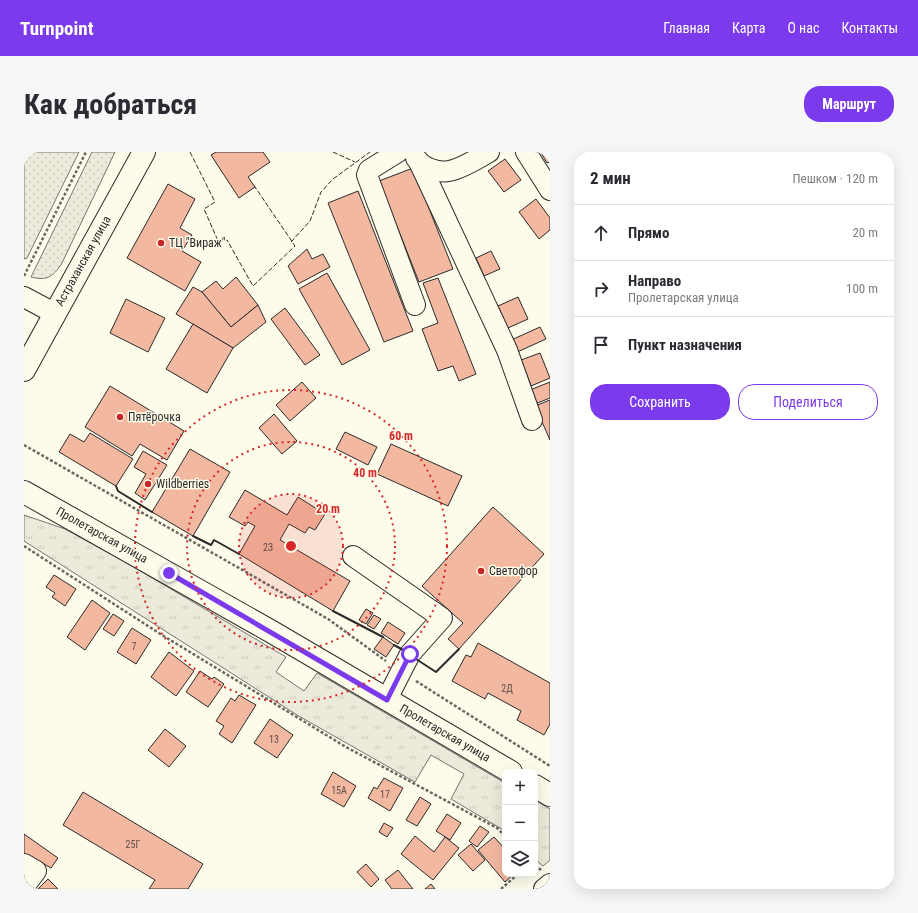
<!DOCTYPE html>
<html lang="ru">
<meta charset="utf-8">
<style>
body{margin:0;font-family:"Roboto Condensed",sans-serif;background:#f7f7f7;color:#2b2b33}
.controls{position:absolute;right:12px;bottom:12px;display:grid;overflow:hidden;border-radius:8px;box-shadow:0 4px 16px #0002}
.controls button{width:36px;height:36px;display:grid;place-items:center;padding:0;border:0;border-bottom:1px solid #e1e1e2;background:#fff;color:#2b2b33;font:20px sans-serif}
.stop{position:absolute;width:12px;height:12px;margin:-9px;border:3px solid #7c3aed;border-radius:50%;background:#fff}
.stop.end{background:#7c3aed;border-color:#fff;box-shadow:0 1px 4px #0008}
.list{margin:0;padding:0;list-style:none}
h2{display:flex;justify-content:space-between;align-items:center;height:52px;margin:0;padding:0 16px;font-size:17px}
h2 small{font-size:13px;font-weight:400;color:#7c7c81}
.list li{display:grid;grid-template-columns:26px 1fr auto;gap:12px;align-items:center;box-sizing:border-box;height:56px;padding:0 16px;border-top:1px solid #e1e1e2}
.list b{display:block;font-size:15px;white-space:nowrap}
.list p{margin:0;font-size:13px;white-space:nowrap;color:#7c7c81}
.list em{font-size:13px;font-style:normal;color:#7c7c81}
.actions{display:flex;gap:8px;padding:12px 16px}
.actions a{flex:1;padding:9px 0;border:1px solid #7c3aed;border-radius:16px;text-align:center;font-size:14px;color:#7c3aed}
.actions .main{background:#7c3aed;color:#fff}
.icon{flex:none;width:22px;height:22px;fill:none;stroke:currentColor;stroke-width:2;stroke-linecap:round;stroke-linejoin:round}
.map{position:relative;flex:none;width:526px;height:737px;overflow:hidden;border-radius:16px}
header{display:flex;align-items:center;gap:24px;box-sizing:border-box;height:56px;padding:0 20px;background:#7c3aed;color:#fff}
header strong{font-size:19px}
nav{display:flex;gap:22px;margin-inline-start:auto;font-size:14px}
.intro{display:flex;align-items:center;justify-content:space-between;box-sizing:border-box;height:96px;padding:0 24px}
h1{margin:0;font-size:28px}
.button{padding:10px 18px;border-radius:16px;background:#7c3aed;color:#fff;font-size:14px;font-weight:700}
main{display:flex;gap:24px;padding:0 24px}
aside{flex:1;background:#fff;border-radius:16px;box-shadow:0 4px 16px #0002}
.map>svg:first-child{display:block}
</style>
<header>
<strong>Turnpoint</strong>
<nav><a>Главная</a><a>Карта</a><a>О нас</a><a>Контакты</a></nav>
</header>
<div class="intro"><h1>Как добраться</h1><a class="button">Маршрут</a></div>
<main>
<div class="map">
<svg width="526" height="737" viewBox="0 0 526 737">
<defs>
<pattern id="grass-tufts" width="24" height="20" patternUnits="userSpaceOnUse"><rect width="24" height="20" fill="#ecebdb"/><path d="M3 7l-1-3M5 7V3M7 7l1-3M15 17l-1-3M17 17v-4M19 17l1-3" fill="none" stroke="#cbcabc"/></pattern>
<pattern id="park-dots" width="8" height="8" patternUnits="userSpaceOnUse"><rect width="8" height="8" fill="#ecebdb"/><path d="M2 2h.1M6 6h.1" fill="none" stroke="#cbcabc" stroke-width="1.8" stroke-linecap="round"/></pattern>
</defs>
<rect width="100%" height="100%" fill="#fdfbea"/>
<!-- grass -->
<g fill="url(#grass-tufts)" stroke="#74746e">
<path d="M0,363l41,14 62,34 159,94 -10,15 28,19 13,-18 188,110v48l-54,-32 13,-25 -33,-19 -16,27 -118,-67 -273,-174z"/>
<path d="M511,648l15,9v51l-7,6 -8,-7z"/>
</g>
<!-- park -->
<g fill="url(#park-dots)" stroke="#74746e">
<path d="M0,0h55l-52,106 -3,1z"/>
<path d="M68,0h23l-54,113c-9,12 -14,16 -30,12z"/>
</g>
<!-- building -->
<g fill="#f2b8a0" stroke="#2b2b2b">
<path d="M192,0h47l7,10 -22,15 7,10 -16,11 -28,-43z"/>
<path d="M526,0v10l-3,1 -6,-10z"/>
<path d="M481,7l16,21 -17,12 -16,-21z"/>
<path d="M389,16l40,101 -34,13 -40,-101z"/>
<path d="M144,32l27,15 -15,29 12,7 -10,16 19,11 -16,29 -58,-33z"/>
<path d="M334,39l55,140 -29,11 -56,-139z"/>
<path d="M512,47l14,19v12l-11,9 -20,-27z"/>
<path d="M283,97l5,10 11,-5 7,13 -32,17 -10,-18z"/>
<path d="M467,99l9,18 -16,7 -8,-18z"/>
<path d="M303,121l43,77 -28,15 -43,-76z"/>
<path d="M212,125l22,28 -27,22 -29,-35 14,-11 7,8z"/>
<path d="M414,126l38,96 -17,7 -6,-15 -15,5 -16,-42 16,-6 -15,-40z"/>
<path d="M169,135l9,5 29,35 27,-22 8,17 -33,26 -57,-34z"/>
<path d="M494,145l10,22 -20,9 -10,-22z"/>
<path d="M102,147l39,19 -17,34 -38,-19z"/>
<path d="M261,156l35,47 -15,10 -34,-46z"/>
<path d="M169,172l40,24 -26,45 -41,-24z"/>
<path d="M516,175l6,12 -31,14 -6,-12z"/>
<path d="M516,201l10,25 -19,8 -10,-26z"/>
<path d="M278,230l14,16 -26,23 -14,-16z"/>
<path d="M526,230v16l-15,6 -5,-14z"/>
<path d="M86,234l74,45 -17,29 -27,-16 -8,12 -47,-29z"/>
<path d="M526,248v40l-15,-34z"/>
<path d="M250,262l23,27 -15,13 -23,-26z"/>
<path d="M321,280l32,15 -9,18 -32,-16z"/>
<path d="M66,281l43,26 -17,27 -57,-34 11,-18 14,8z"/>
<path d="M367,292l71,32 -14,30 -71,-32z"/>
<path d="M166,297l40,23 -37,64 -41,-24z"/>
<path d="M119,299l24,14 -22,35 -10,-7 11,-19 -12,-7z"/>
<path d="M221,338l42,25 11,-18 27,17 -10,16 -6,-3 -4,6 -16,-9 -9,16 70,41 -17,30 -94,-57 16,-28 -7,-4 -3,4 -16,-9z"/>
<path d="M469,355l51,47 -85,95 -11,-10 15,-16 -41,-37z"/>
<path d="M30,423l22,14 -11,17 -13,-9 3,-4 -9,-6z"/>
<path d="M68,448l18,13 -25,37 -18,-13z"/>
<path d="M342,457l7,4 -7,11 -7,-4z"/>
<path d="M89,462l11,7 -10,15 -11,-7z"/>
<path d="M350,463l7,4 -7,10 -7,-4z"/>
<path d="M364,470l17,11 -7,11 -17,-11z"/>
<path d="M108,476l19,12 -15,24 -19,-12z"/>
<path d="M359,485l11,8 -8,12 -12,-8z"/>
<path d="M454,491l72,40v41l-6,11 -27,-15 4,-9 -33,-18 -3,6 -33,-18 14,-26 5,2z"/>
<path d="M145,500l25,19 -18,25 -25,-19z"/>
<path d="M176,519l12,8 2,-2 10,7 -16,23 -22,-15z"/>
<path d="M215,543l17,10 -24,38 -13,-9 5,-8 -8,-5 15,-23 4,3z"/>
<path d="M246,567l23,16 -16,23 -23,-15z"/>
<path d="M141,577l21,17 -17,21 -21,-17z"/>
<path d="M309,620l23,14 -12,21 -23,-13z"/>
<path d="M360,626l19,10 -13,23 -22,-13 6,-11 3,2z"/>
<path d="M59,640l120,72 -15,25h-39l6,-9 -92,-55z"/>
<path d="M396,645l11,7 -14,22 -11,-6z"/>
<path d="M423,662l14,9 -11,17 -14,-9z"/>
<path d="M360,671l9,5 -6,9 -8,-5z"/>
<path d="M456,674l9,6 -12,15 -8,-6z"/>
<path d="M0,682l34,24 -7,10 -7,-4 -2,2 -18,-12z"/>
<path d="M391,684l19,16 11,-15 14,11 -26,32 -32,-26z"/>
<path d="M470,685l11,12v25h9l-9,8 -27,-32z"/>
<path d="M447,692l14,16 -12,11 -15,-16z"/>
<path d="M342,712l13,15 -8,8 -14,-15z"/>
<path d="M374,718l15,19h-21l-7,-9z"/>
<path d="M24,727l10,10h-20z"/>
<path d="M407,732l4,5h-10z"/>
</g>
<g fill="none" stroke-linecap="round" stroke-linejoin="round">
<!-- minor casing -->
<g stroke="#2b2b2b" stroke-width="22">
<g id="minor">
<path d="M374,0l-29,18 -2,5 48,130"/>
<path d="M502,0l24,38"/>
<path d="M392,6c6,10 22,15 33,13 12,-2 30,-13 40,-19"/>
<path d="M396,12l87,186 25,70"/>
<path d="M0,145l30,16"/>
<path d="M329,404l89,62 -32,36 -23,45"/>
<path d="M0,712l12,7 -12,16"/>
<path d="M520,737l6,-5"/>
</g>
</g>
<!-- major casing -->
<g stroke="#2b2b2b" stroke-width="24">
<g id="major">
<path d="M0,218l120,-218"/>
<path d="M0,340l248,140 239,140"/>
<path d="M511,634l15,9"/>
</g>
</g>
<!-- path -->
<g stroke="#6a6964" stroke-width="2.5" stroke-dasharray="3 2" stroke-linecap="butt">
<path d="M0,124l62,-124"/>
<path d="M0,293l304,174 58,42"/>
<path d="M0,394l138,89 184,112 151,81 8,8"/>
<path d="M392,529l134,85"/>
<path d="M511,713l6,5"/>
<path d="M477,737l17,-15"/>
</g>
<!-- minor -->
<use href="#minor" stroke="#fdfbea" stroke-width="20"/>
<!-- major -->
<use href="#major" stroke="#fdfbea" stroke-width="22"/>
<!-- fence -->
<g stroke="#2b2b2b" stroke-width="1" stroke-dasharray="5 2" stroke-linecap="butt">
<path d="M166,0l25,50 -11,7 15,34 8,-3 26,46 42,-40 -40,-59"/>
<path d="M309,0l22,10"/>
<path d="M267,90l19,-21 11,-29 12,-13 37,-27"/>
</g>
<!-- wall -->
<g stroke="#2b2b2b" stroke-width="2">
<path d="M92,334l2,5 34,21"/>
<path d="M169,384l18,9 3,-5 25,14"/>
<path d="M309,459l50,26"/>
<path d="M370,493l11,6"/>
<path d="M392,507l20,13 23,-23"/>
</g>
</g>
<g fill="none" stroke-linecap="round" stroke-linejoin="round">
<!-- route -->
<path stroke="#7c3aed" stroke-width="5" d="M145,421l218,127 23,-46"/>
</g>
<!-- distance rings -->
<circle cx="267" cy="394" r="52" fill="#d62828" fill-opacity=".12"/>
<g fill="none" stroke="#d62828" stroke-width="2" stroke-dasharray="2 4">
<circle cx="267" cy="394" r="52"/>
<circle cx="267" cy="394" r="104"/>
<circle cx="267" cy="394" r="156"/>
</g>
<!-- markers -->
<g fill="#c62828" stroke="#fdfbea" stroke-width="1.5">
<circle cx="137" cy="91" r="4"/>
<circle cx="96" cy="265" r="4"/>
<circle cx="124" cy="332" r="4"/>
<circle cx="457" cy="419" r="4"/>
</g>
<g text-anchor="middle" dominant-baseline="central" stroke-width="3" stroke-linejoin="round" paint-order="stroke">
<!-- number labels -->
<g font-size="10" fill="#5d4e48">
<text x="244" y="395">2З</text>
<text x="110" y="494">7</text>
<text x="483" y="536">2Д</text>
<text x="250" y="587">13</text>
<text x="315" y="638">15А</text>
<text x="361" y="642">17</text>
<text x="109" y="692">25Г</text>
</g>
<!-- poi labels -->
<g font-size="12" fill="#2b2b2b" stroke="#fdfbea" text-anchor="start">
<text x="145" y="91">ТЦ "Вираж"</text>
<text x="104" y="265">Пятёрочка</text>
<text x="132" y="332">Wildberries</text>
<text x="465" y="419">Светофор</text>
</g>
<!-- street labels -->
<g font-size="12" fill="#2b2b2b" stroke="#fdfbea">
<text transform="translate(59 109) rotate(-61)">Астраханская улица</text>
<text transform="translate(78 383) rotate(29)">Пролетарская улица</text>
<text transform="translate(421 581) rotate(30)">Пролетарская улица</text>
</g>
</g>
<circle cx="267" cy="394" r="6" fill="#d62828" stroke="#fdfbea" stroke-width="2"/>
<g font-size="12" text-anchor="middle" font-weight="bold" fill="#d62828" stroke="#fdfbea" stroke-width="3" stroke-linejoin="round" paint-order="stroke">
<text x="377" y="288">60 m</text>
<text x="341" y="325">40 m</text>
<text x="304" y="361">20 m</text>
</g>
</svg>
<div class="controls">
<button>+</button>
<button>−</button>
<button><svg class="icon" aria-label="layers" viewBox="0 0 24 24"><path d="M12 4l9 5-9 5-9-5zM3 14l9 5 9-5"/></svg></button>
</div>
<div class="stop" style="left:386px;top:502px"></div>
<div class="stop end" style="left:145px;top:421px"></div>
</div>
<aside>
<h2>2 мин<small>Пешком · 120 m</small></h2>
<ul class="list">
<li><svg class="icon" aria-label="ahead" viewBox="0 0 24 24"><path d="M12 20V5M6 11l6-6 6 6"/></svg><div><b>Прямо</b></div><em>20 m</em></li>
<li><svg class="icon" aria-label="right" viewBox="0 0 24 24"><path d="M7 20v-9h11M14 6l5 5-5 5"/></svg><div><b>Направо</b><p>Пролетарская улица</p></div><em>100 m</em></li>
<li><svg class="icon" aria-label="arrive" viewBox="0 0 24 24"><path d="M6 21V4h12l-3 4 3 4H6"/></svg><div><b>Пункт назначения</b></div></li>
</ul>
<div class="actions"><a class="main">Сохранить</a><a>Поделиться</a></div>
</aside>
</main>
